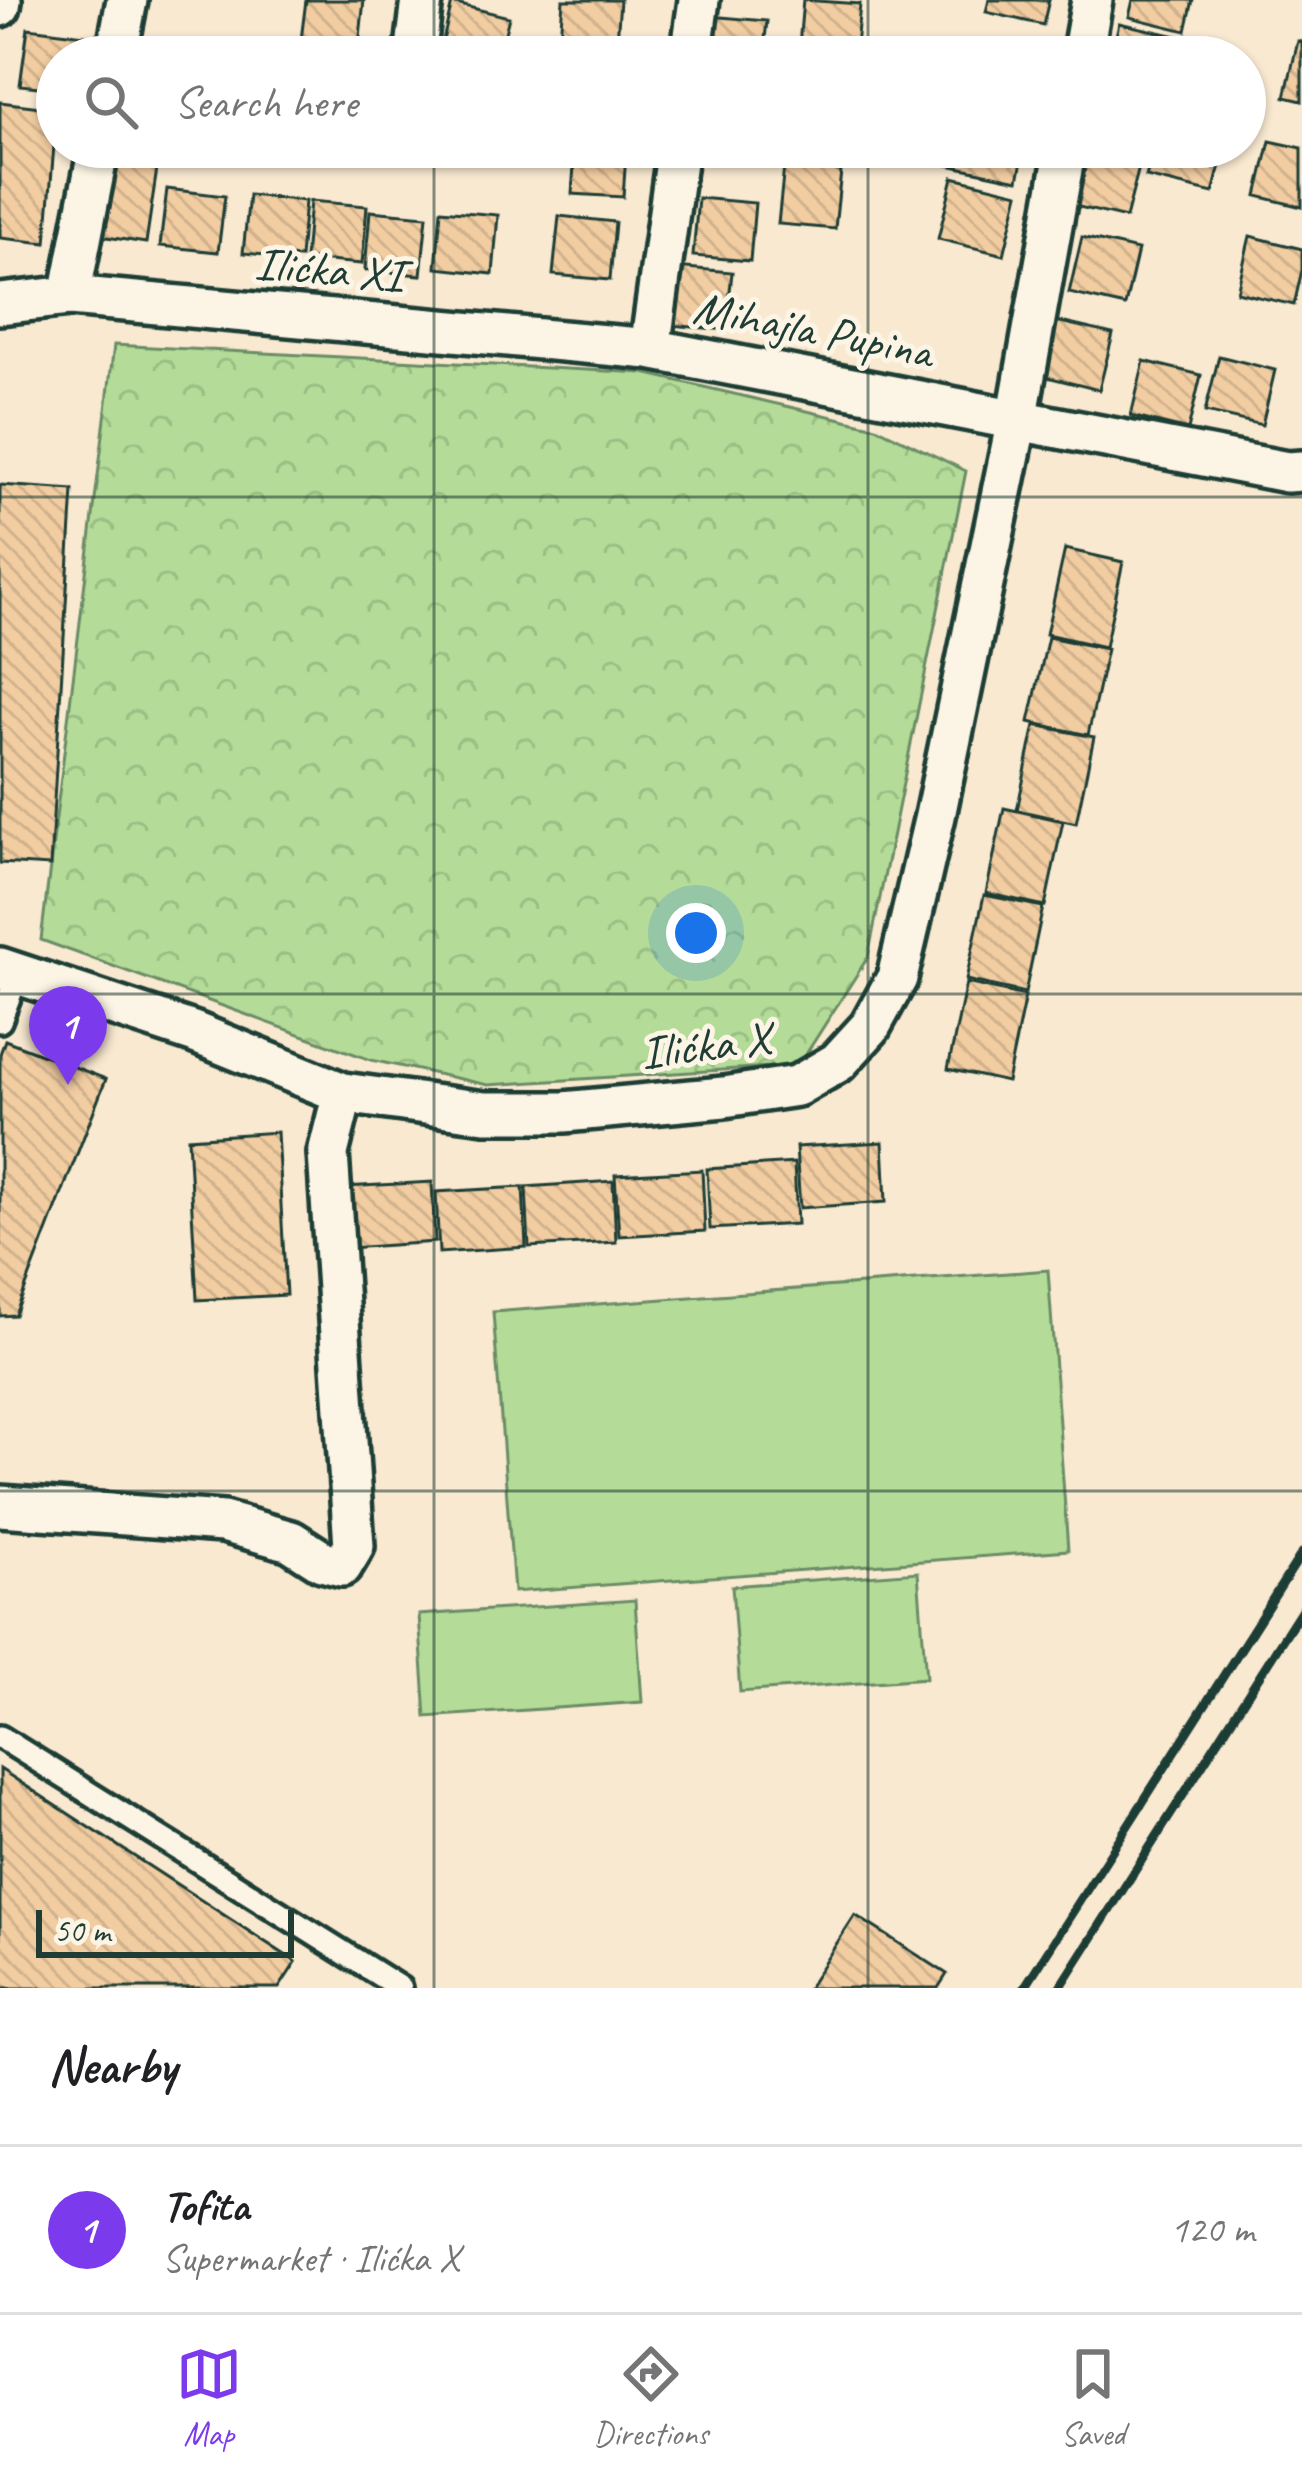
<!DOCTYPE html>
<meta charset="utf-8">
<style>
body{margin:0;font-family:Caveat,sans-serif;background:#f2f2f2;color:#202124}
.scale{position:absolute;left:36px;bottom:30px;width:258px;box-sizing:border-box;padding-left:12px;border:6px solid #1f3d34;border-top:0;font-size:33px;line-height:42px;white-space:nowrap;color:#1f3d34;-webkit-text-stroke:9px #fcf5e5;paint-order:stroke}
.you{position:absolute;left:696px;top:933px;width:42px;height:42px;margin:-30px;border:9px solid #fff;border-radius:50%;background:#1a73e8;box-shadow:0 0 0 18px #1a73e833}
.badge{display:grid;place-items:center;width:78px;height:78px;border-radius:50%;background:#7c3aed;color:#fff;font-size:39px;font-weight:700}
.pin{position:absolute;translate:-50% -99px;filter:drop-shadow(0 3px 6px #0008)}
.pin::after{content:'';position:absolute;top:63px;width:42px;height:36px;background:inherit;clip-path:polygon(0 0,100% 0,50% 100%)}
.list{margin:0;padding:0;list-style:none}
h2{display:flex;justify-content:space-between;align-items:center;height:156px;margin:0;padding:0 48px;font-size:51px}
h2 small{font-size:39px;font-weight:400;color:#757577}
.list li{display:grid;grid-template-columns:78px 1fr auto;gap:36px;align-items:center;box-sizing:border-box;height:168px;padding:0 48px;border-top:3px solid #e0e0e0}
.list b{display:block;font-size:45px;white-space:nowrap}
.list p{margin:0;font-size:39px;white-space:nowrap;color:#757577}
.list em{font-size:39px;font-style:normal;color:#757577}
.icon{flex:none;width:66px;height:66px;fill:none;stroke:currentColor;stroke-width:2;stroke-linecap:round;stroke-linejoin:round}
.map{position:relative;flex:none;width:1302px;height:1988px;overflow:hidden}
.search{position:absolute;background:#fff;box-shadow:0 3px 9px #0004;left:36px;right:36px;top:36px;height:132px;display:flex;align-items:center;gap:30px;box-sizing:border-box;padding:0 42px;border-radius:66px;color:#757577;font-size:45px}
.sheet{height:324px;background:#fff}
nav{display:flex;justify-content:space-around;align-items:center;box-sizing:border-box;height:168px;border-top:3px solid #e0e0e0;background:#fff;font-size:33px;color:#757577}
nav a{display:grid;justify-items:center;gap:6px}
nav .on{color:#7c3aed}
.map>svg:first-child{display:block}
</style>
<div class="map">
<svg width="1302" height="1988" viewBox="0 0 1302 1988">
<defs>
<pattern id="park-crowns" width="20" height="18" patternUnits="userSpaceOnUse" patternTransform="scale(3)"><rect width="20" height="18" fill="#b4dc98"/><path d="M2 6a3 3 0 1 1 6 0M12 15a3 3 0 1 1 6 0" fill="none" stroke="#9abe84"/></pattern>
<pattern id="building-back-hatch" width="6" height="6" patternUnits="userSpaceOnUse" patternTransform="scale(3)"><rect width="6" height="6" fill="#f2cda2"/><path d="M-1 5l2 2M0 0l6 6M5-1l2 2" fill="none" stroke="#cfb18c"/></pattern>
</defs>
<rect width="100%" height="100%" fill="#f9e9d1"/>
<filter id="ink" filterUnits="userSpaceOnUse"><feTurbulence type="fractalNoise" baseFrequency=".00833" numOctaves="2"/><feDisplacementMap in="SourceGraphic" scale="24" xChannelSelector="R" yChannelSelector="G"/><feConvolveMatrix kernelMatrix="1 2 1 2 8 2 1 2 1" color-interpolation-filters="sRGB"/></filter>
<g filter="url(#ink)">
<!-- park -->
<path fill="url(#park-crowns)" stroke="#6a8c66" stroke-width="3" d="M114,345l530,28 232,54 90,44 -98,486 -69,108 -311,20 -117,-25 -330,-120z"/>
<!-- pitch -->
<g fill="#b4dc98" stroke="#6a8c66" stroke-width="3">
<path d="M1048,1270l20,280 -554,42 -21,-280z"/>
<path d="M918,1572l8,106 -186,14 -8,-106z"/>
<path d="M635,1600l7,102 -216,15 -7,-102z"/>
</g>
<!-- building -->
<g fill="url(#building-back-hatch)" stroke="#1f3d34" stroke-width="3">
<path d="M306,0h58l-6,55 -58,-7z"/>
<path d="M563,0h57l-3,41 -57,-3z"/>
<path d="M803,0l57,4 -5,53h-57z"/>
<path d="M989,0h60l-6,25 -57,-13z"/>
<path d="M1133,0h60l-7,31 -57,-14z"/>
<path d="M452,3l57,14 -10,40h-60z"/>
<path d="M710,16l57,5 -4,36h-57z"/>
<path d="M1119,23l57,13 -5,21h-60z"/>
<path d="M28,28l57,7 -3,22h-25v32l-37,-4z"/>
<path d="M1298,41l4,1v59l-17,-4z"/>
<path d="M0,102l57,7 -11,134 -46,-5z"/>
<path d="M1270,141l32,7v59l-45,-11z"/>
<path d="M173,147h59l-1,8z"/>
<path d="M952,147h73l-7,33 -70,-15z"/>
<path d="M1154,147h45l24,6 -10,40 -67,-16z"/>
<path d="M1083,149l57,14 -14,55 -56,-13z"/>
<path d="M575,151l51,3 -3,43 -51,-3z"/>
<path d="M111,155l47,7 -12,81 -46,-7z"/>
<path d="M784,166l57,5 -6,58 -57,-5z"/>
<path d="M953,177l66,16 -15,62 -66,-16z"/>
<path d="M167,189l58,7 -7,56 -58,-6z"/>
<path d="M249,195l56,6 -5,57 -57,-5z"/>
<path d="M698,198l57,5 -5,58 -57,-5z"/>
<path d="M310,201l57,5 -5,58 -57,-5z"/>
<path d="M441,210l57,5 -5,59 -57,-6z"/>
<path d="M370,211l57,5 -6,59 -56,-5z"/>
<path d="M559,216l56,6 -5,58 -57,-5z"/>
<path d="M1250,236l52,13v21l-8,35 -57,-13z"/>
<path d="M1082,237l56,13 -13,56 -56,-13z"/>
<path d="M675,267l57,5 -6,58 -57,-5z"/>
<path d="M1056,321l57,13 -14,56 -56,-14z"/>
<path d="M1219,356l56,14 -13,55 -57,-13z"/>
<path d="M1144,361l57,14 -13,55 -57,-14z"/>
<path d="M0,485l73,5 -23,376 -50,-3z"/>
<path d="M1065,549l58,13 -18,85 -59,-13z"/>
<path d="M1048,637l59,12 -19,86 -59,-13z"/>
<path d="M1035,725l59,12 -18,86 -59,-13z"/>
<path d="M1004,808l59,13 -18,85 -59,-13z"/>
<path d="M984,895l59,12 -18,86 -59,-13z"/>
<path d="M966,983l59,13 -18,86 -59,-13z"/>
<path d="M5,1040l101,39 -91,236 -15,1v-262z"/>
<path d="M277,1132l9,163 -89,5 -9,-162z"/>
<path d="M883,1142l3,60 -86,6 -4,-61z"/>
<path d="M794,1163l3,61 -87,5 -3,-60z"/>
<path d="M702,1170l3,61 -86,5 -4,-61z"/>
<path d="M613,1181l3,61 -87,5 -3,-60z"/>
<path d="M432,1182l3,60 -86,6 -4,-61z"/>
<path d="M523,1187l3,60 -87,6 -3,-61z"/>
<path d="M0,1769l296,193 -17,26h-279z"/>
<path d="M855,1915l92,59 -9,14h-130z"/>
</g>
<g fill="none" stroke-linecap="round" stroke-linejoin="round">
<!-- service casing -->
<g stroke="#1f3d34" stroke-width="30">
<g id="service">
<path d="M0,1021l18,-47"/>
<path d="M0,1737l400,251"/>
</g>
</g>
<!-- minor casing -->
<g stroke="#1f3d34" stroke-width="48">
<g id="minor">
<path d="M0,6l1,-6"/>
<path d="M116,57l11,-57"/>
<path d="M415,57l7,-57"/>
<path d="M691,57l8,-57"/>
<path d="M1082,57l10,-57"/>
<path d="M70,296l29,-149"/>
<path d="M0,304l70,-8 580,53 637,123 15,-1"/>
<path d="M650,349l28,-202"/>
<path d="M0,968l193,64 150,61 142,19h79l160,-15 73,-11 41,-24 32,-35 27,-49 38,-162 82,-396 49,-273"/>
<path d="M0,1506l223,16 68,19 31,20 20,5 12,-20 -26,-393 15,-60"/>
</g>
</g>
<!-- service -->
<use href="#service" stroke="#fcf5e5" stroke-width="21"/>
<!-- minor -->
<use href="#minor" stroke="#fcf5e5" stroke-width="39"/>
<!-- rail -->
<g stroke="#1f3d34" stroke-width="9">
<path d="M1024,1988l278,-435"/>
<path d="M1060,1988l242,-379"/>
</g>
</g>
</g>
<!-- grid -->
<path fill="none" stroke="#1f3d34" stroke-width="3" stroke-opacity="0.55" d="M434,0v57M868,0v57M434,147v1841M868,147v1841M0,497h1302M0,994h1302M0,1491h1302"/>
<g text-anchor="middle" dominant-baseline="central" stroke-width="10" stroke-linejoin="round" paint-order="stroke">
<!-- street labels -->
<g font-size="48" fill="#1f3d34" stroke="#fcf5e5">
<text transform="translate(329 269) rotate(5)">Ilićka XI</text>
<text transform="translate(813 329) rotate(11)">Mihajla Pupina</text>
<text transform="translate(705 1045) rotate(-7)">Ilićka X</text>
</g>
</g>
</svg>
<div class="scale">50 m</div>
<div class="you"></div>
<div class="pin badge" style="left:68px;top:1085px">1</div>
<div class="search"><svg class="icon" aria-label="search" viewBox="0 0 24 24"><circle cx="10" cy="10" r="6"/><path d="M15 15l6 6"/></svg>Search here</div>
</div>
<section class="sheet">
<h2>Nearby<small></small></h2>
<ul class="list">
<li><span class="badge">1</span><div><b>Tofita</b><p>Supermarket · Ilićka X</p></div><em>120 m</em></li>
</ul>
</section>
<nav>
<a class="on"><svg class="icon" aria-label="map" viewBox="0 0 24 24"><path d="M3 6l6-2 6 2 6-2v14l-6 2-6-2-6 2zM9 4v14M15 6v14"/></svg>Map</a>
<a><svg class="icon" aria-label="directions" viewBox="0 0 24 24"><path d="M12 3l9 9-9 9-9-9zM9 14v-3h6M13 9l2 2-2 2"/></svg>Directions</a>
<a><svg class="icon" aria-label="saved" viewBox="0 0 24 24"><path d="M7 4h10v16l-5-4-5 4z"/></svg>Saved</a>
</nav>
